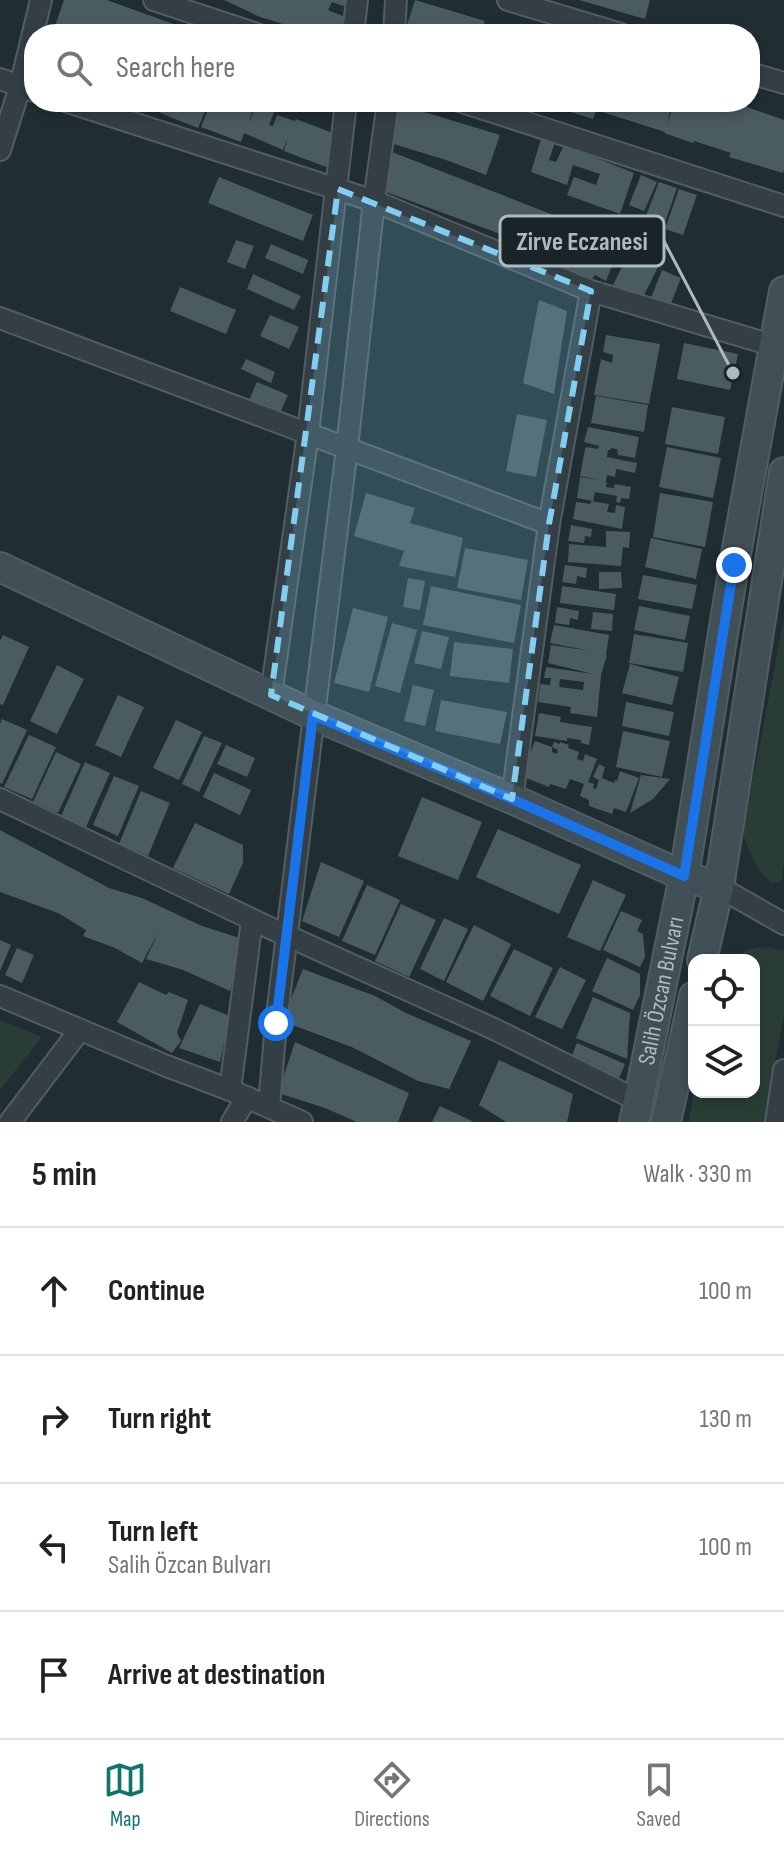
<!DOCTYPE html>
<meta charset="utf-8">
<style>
body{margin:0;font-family:"Sofia Sans Condensed",sans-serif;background:#f2f2f2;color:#222}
.controls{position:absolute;right:24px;bottom:24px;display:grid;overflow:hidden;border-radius:16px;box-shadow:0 4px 12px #0003}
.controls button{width:72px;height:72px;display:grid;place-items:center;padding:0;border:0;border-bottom:2px solid #e0e0e0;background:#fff;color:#222;font:40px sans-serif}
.stop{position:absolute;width:24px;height:24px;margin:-18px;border:6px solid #1a73e8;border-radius:50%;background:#fff}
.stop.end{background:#1a73e8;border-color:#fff;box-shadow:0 2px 8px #0008}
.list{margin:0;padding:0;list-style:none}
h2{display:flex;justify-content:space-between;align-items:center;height:104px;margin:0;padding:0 32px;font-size:34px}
h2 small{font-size:26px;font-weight:400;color:#767676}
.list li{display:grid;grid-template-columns:52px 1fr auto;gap:24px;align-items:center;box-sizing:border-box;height:128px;padding:0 32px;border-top:2px solid #e0e0e0}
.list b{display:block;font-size:30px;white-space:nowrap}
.list p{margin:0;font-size:26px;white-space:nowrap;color:#767676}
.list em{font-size:26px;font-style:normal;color:#767676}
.icon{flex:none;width:44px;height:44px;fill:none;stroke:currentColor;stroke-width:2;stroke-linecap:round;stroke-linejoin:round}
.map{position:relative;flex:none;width:784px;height:1122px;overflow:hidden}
.search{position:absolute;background:#fff;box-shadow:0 4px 12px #0003;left:24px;right:24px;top:24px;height:88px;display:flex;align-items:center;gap:20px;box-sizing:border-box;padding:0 28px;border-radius:32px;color:#767676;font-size:30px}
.sheet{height:616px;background:#fff}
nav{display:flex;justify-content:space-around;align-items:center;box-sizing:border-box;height:112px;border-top:2px solid #e0e0e0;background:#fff;font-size:22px;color:#767676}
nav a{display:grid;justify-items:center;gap:4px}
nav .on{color:#0f766e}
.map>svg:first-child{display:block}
</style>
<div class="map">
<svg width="784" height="1122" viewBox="0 0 784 1122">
<rect width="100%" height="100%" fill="#202e33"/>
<!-- green -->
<g fill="#293d36">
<path d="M784,619v244l-3,19 -10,1c-14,-13 -24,-33 -28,-52z"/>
<path d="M764,947l20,4v63l-20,108h-75l5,-30h60v-132h-23l16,-10z"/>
<path d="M0,1020l42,17 -42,53z"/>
</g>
<!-- building -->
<g fill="#4b5b62" fill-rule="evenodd">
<path d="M64,0h43l94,34h-133l-14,-5z"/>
<path d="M224,0h124l-2,7 -14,-5 -4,8 17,7 -6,17h-18l-28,-9v2l-33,-10z"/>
<path d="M415,0l70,21 -2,6 21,7h-66l-31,-9z"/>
<path d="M579,0h71l-5,19z"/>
<path d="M165,102h44l-11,26 -38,-15z"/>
<path d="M211,102h16l25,10 -3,10 8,-19 18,7 -6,15 4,1 4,-11 18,6 1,-2 42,16 -12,32 -42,-16 4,-14 -5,13 -39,-17 -3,9 -40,-15z"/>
<path d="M562,102h111l-7,24 9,-24h66l6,3v2l37,13v49l-1,4 -54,-16 2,-4 -37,-12 -1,2 -29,-10 1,-1 -69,-22 -3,9 -32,-10z"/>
<path d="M398,104l102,31 -14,40 -40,-15 -59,-18z"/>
<path d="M542,136l13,6 -6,18 7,2 8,-17 70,28 -14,41 -53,-19 7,-18 22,8 4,-11 -27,-9 -6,20 -36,-13z"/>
<path d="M392,152l164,64 -1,38 -169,-62z"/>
<path d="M641,175l16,7 -13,29 -15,-6z"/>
<path d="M219,177l94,38 -10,26 -95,-38z"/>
<path d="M659,182l18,6 -14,40 -19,-7z"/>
<path d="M679,189l18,6 -14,40 -18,-6z"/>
<path d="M563,230l34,13 2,-5 15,6 -3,7 6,2 -11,28 -11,-6 -3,4 -37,-15 8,-18 -7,-3 2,-6 5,2 1,-4 -3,-1z"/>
<path d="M236,240l18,6 -9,23 -18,-7z"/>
<path d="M271,244l37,16 -5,14 -38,-16z"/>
<path d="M629,253l29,14 -15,30 -30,-12z"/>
<path d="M662,270l19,8 -11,28 -19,-8z"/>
<path d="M253,274l48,22 -7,14 -47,-21z"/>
<path d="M180,287l56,23 -10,24 -56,-23z"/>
<path d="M539,300l28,11 -13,83 -31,-11z"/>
<path d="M270,315l29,12 -10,22 -29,-13z"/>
<path d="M606,335l54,9 -11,60 -55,-9 7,-36 11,4 1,-8 -10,-3z"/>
<path d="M684,343l54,11 -8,36 -53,-11z"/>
<path d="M246,359l29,13 -4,11 -30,-14z"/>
<path d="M257,382l31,13 -11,25 -31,-13z"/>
<path d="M596,396l52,9 -4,27 -53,-9z"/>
<path d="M672,407l53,10 -7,37 -53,-10z"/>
<path d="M517,414l30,6 -11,57 -30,-6z"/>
<path d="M588,427l51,10 -4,21 -17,-3 -1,-6 -6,-1 -1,2h-2l-1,7 30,6 -2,10 -19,-4 -1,8 -8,-2 -1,7h1l-1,5 8,1 1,-4 16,3 -2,12 -8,-1 -1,5 -4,-1 1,-6 -22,-4 -2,9 -16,-3 3,-21 20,3 -20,-4 5,-27 2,-2 11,2 1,-3 -15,-4z"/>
<path d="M667,447l54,11 -8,40 -54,-11z"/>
<path d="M366,493l49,15 -5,15 53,15 -8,39 -56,-11 5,-15 -50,-15z"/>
<path d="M660,493l53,9 -8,45 -52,-10z"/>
<path d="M591,501l18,3 -2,8 8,1 1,-8 9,2 -3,22 -49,-10 3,-17 15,2z"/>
<path d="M571,525l21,4 -1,8 -6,-1 -1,7 -16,-2z"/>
<path d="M606,531l24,1 -1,16 -6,-1 -2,19 -53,-4 1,-18 37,3z"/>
<path d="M651,538l51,11 -6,30 -51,-12z"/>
<path d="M465,548l63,12 -7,40 -64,-12z"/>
<path d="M565,565l22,3 -1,10 -9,-2 -1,8 -14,-2z"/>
<path d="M599,572h22l1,16 -23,1z"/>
<path d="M643,575l54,10 -5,24 -54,-10z"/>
<path d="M408,578l17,3 -5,29 -17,-3z"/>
<path d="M431,586l90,19 -7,38 -91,-18z"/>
<path d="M562,586l54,8 -2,16 -54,-7z"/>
<path d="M639,606l51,10 -5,24 -51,-10z"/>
<path d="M557,607l22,4 -1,9 -8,-2 -1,7 -14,-2z"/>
<path d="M353,608l35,9 -19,75 -35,-9z"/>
<path d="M593,612l20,2 -1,17 -21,-2z"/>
<path d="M392,623l25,7 -17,63 -25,-7z"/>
<path d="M554,625l55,10 -3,20h1l-6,20 -4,42 -27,-4 1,-6 -33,-5 2,-18 10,1 1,-7h-7l2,-11 47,7 -45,-11 3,-18 40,6 -41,-8zM560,679l24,3 -1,8 -24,-3z"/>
<path d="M422,631l27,6 -8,32 -27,-6z"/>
<path d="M634,634l54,9 -5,29 -54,-9z"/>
<path d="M3,635l26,12 -26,58 -3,-1v-63z"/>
<path d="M454,642l59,7 -4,34 -59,-7z"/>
<path d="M630,664l49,13 -7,28 -50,-12z"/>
<path d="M57,665l27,14 -27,55 -27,-13z"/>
<path d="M413,685l21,5 -9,36 -21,-5z"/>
<path d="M118,695l26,12 -23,50 -26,-12z"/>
<path d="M441,700l66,12 -7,32 -65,-13z"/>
<path d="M626,702l48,10 -5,24 -47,-10z"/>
<path d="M539,713l22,4 -1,5 32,5 -3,18 -8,-2v-3l-14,-2v3l-32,-5z"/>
<path d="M2,719l25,11 -25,54 -2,-1v-59z"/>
<path d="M176,720l26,12 -23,48 -26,-12z"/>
<path d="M623,731l47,10 -8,36 -46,-10z"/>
<path d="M29,735l27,12 -24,52 -28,-12z"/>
<path d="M204,736l18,7 -23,49 -17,-8z"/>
<path d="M535,741l17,6v5l5,2 1,-4 -6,-3 2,-5 6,2v-2l9,3 -1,3 11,4 -2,7 6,2 2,-7 12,5 -9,23 6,2 -1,4 3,1 3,-9 -6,-3 6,-13 6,3 -3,11 12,5 1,-3 2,1 3,-10 19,7 -13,34 -12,-4 -2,6 -23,-8v-6l-9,-4 4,-12 -14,-5 -4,10 -16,-5 -1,3 -28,-11z"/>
<path d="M226,745l29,13 -8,19 -30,-13z"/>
<path d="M56,752l25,12 -23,49 -25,-11z"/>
<path d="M85,762l25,11 -24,54 -25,-11z"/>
<path d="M214,773l37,17 -11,25 -37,-18z"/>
<path d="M641,775l29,4 -17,20 -23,14z"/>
<path d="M114,776l25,10 -21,50 -25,-11z"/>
<path d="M141,791l29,12 -22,53 -29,-12z"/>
<path d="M422,797l60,25 -24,58 -60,-24z"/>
<path d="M195,823l48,22v18l-14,31 -56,-26z"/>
<path d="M498,829l83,36 -22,49 -83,-37z"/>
<path d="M0,830l109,58 33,10 60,28 41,13 -13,52 -47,-21 -37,-11 13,-28 -17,32 -27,-15 -32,-12 3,-6 -28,-17 -58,-21z"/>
<path d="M321,862l43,19 -25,56 -37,-16z"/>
<path d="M593,880l33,15 -26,56 -33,-14z"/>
<path d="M367,885l33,15 -25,55 -33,-14z"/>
<path d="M401,904l35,16 -27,57 -34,-16z"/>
<path d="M621,911l21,9 -5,11 6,3 2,23 -5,10 -37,-17z"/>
<path d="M444,918l24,11 -24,52 -24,-12z"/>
<path d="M474,925l37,19 -28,57 -37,-19z"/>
<path d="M0,940l11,5 -11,26z"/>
<path d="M17,948l17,7 -12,28 -17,-8z"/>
<path d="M514,949l39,19 -23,48 -40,-20z"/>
<path d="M607,958l33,16v21l-7,15 -41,-19z"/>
<path d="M560,967l26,13 -24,49 -27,-12z"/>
<path d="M303,969l72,27 31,17 65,28 -22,48 -31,-8 -64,-33 -72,-27z"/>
<path d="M139,982l27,13 3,-3 19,8 -11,33 4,8 -9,12 -55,-31z"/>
<path d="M593,997l37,16 -3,46 -51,-21z"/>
<path d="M200,1004l30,12 -10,46 -41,-14z"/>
<path d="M295,1042l114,51 -11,29h-41l-32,-14 -47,-15z"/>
<path d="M577,1043l48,21 -8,19 -48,-21z"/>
<path d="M499,1060l74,34 -6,28h-61l-27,-17z"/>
<path d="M440,1106l34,16h-42z"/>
</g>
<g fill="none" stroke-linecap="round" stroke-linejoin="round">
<!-- street casing -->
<g stroke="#515d62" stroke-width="24">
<g id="street">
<path d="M154,0l103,34"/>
<path d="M508,0l113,34"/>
<path d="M353,34l4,-34"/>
<path d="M394,34l2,-34"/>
<path d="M750,73l34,10"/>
<path d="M0,79l34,12"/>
<path d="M68,102l306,99 217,90 184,55"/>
<path d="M462,102l322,104"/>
<path d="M0,150l20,-63 21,-87"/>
<path d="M0,318l549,206"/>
<path d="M271,695l37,-262 38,-331"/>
<path d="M0,799l270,129 224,101 145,72"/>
<path d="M512,799l37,-275 42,-233"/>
<path d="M719,887l65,37"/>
<path d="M0,996l164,69 66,25 72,32"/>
<path d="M230,1090l22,-170"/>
<path d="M269,1106l7,-83 71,-575 27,-247 14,-99"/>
<path d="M10,1122l69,-91"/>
<path d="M232,1122l15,-25"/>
<path d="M776,1122l8,-52"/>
</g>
</g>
<!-- secondary casing -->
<g stroke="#515d62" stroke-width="32">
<g id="secondary">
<path d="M0,567l313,148 199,84 172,77 35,11"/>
<path d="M702,960l17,-73 65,-415"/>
<path id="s1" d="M634,1122l50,-246 50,-311 50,-274"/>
<path d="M666,1122l28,-126"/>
</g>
</g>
<!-- street -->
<use href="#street" stroke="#333f44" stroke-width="20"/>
<!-- secondary -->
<use href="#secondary" stroke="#415057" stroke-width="28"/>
</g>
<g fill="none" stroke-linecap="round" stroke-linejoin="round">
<!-- route -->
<path stroke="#1a73e8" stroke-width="10" d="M276,1023l37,-308 199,84 172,77 50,-311"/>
</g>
<!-- marked area -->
<path fill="#83cdf0" fill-opacity="0.2" stroke="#83cdf0" stroke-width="6" stroke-dasharray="16 10" stroke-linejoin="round" d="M338,189l253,102 -42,233 -37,275 -241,-104z"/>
<g text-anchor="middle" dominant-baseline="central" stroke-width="7" stroke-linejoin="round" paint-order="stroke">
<!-- street labels -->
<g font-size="24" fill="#adbbc1" stroke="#192428">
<text stroke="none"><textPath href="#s1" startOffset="134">Salih Özcan Bulvarı</textPath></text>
</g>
</g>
<!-- callouts -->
<path fill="none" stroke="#adbbc1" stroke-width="3" d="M733 373L664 241"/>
<circle fill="#adbbc1" stroke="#192428" stroke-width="3" cx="733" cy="373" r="8"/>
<rect fill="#192428" stroke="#adbbc1" stroke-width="3" x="500" y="216" width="164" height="50" rx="8"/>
<g font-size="26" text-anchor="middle" font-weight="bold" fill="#adbbc1">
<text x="582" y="250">Zirve Eczanesi</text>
</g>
</svg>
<div class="controls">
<button><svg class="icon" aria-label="locate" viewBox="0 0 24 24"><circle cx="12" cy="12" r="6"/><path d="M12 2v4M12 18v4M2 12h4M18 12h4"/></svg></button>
<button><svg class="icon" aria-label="layers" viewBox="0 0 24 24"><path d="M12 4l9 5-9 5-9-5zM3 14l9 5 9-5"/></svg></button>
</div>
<div class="stop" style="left:276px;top:1023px"></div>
<div class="stop end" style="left:734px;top:565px"></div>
<div class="search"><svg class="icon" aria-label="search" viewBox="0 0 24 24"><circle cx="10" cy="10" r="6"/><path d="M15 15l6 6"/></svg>Search here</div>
</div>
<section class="sheet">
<h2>5 min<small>Walk · 330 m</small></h2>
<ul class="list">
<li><svg class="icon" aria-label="ahead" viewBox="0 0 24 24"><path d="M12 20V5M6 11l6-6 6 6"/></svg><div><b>Continue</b></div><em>100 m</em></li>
<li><svg class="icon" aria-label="right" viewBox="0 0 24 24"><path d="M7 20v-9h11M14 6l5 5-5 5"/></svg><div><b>Turn right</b></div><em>130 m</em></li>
<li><svg class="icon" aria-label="left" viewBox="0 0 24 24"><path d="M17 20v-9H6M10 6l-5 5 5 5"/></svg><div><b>Turn left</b><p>Salih Özcan Bulvarı</p></div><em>100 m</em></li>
<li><svg class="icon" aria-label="arrive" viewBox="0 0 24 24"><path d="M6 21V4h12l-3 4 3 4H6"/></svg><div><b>Arrive at destination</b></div></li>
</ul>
</section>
<nav>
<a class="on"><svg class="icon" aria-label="map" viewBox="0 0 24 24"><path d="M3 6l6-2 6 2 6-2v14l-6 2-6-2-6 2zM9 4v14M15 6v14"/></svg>Map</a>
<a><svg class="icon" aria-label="directions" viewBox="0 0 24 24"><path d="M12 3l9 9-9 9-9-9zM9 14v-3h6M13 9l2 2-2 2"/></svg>Directions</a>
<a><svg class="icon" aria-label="saved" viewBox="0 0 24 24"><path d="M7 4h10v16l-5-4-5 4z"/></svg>Saved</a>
</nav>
